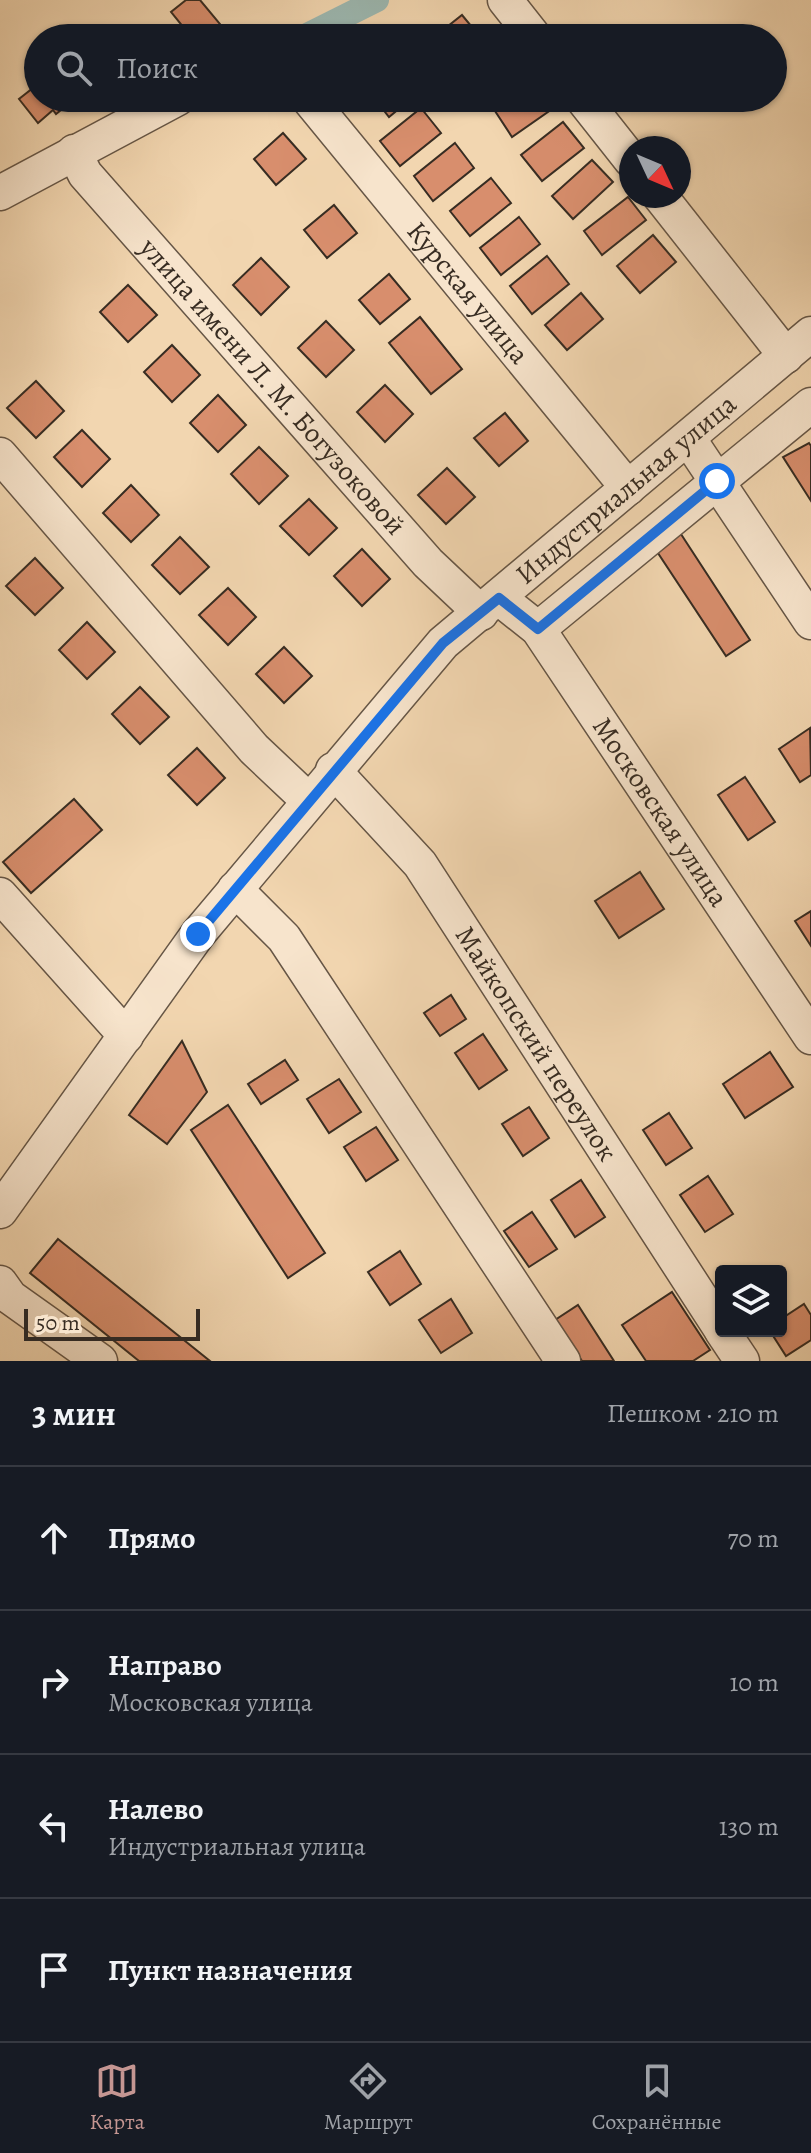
<!DOCTYPE html>
<html lang="ru">
<meta charset="utf-8">
<style>
body{margin:0;font-family:Alegreya,serif;background:#242831;color:#f1f3f6}
.controls{position:absolute;right:24px;bottom:24px;display:grid;overflow:hidden;border-radius:8px;box-shadow:0 2px 6px #0004}
.controls button{width:72px;height:72px;display:grid;place-items:center;padding:0;border:0;border-bottom:2px solid #363941;background:#171b24;color:#f1f3f6;font:40px sans-serif}
.compass{position:absolute;left:619px;top:136px;width:72px;height:72px;border-radius:50%;background:#171b24;box-shadow:0 2px 6px #0004;rotate:134deg}
.scale{position:absolute;left:24px;bottom:20px;width:176px;box-sizing:border-box;padding-left:8px;border:4px solid #372c22;border-top:0;font-size:22px;line-height:28px;white-space:nowrap;color:#372c22;-webkit-text-stroke:6px #f7e4cc;paint-order:stroke}
.stop{position:absolute;width:24px;height:24px;margin:-18px;border:6px solid #1a73e8;border-radius:50%;background:#fff}
.stop.end{background:#1a73e8;border-color:#fff;box-shadow:0 2px 8px #0008}
.list{margin:0;padding:0;list-style:none}
h2{display:flex;justify-content:space-between;align-items:center;height:104px;margin:0;padding:0 32px;font-size:34px}
h2 small{font-size:26px;font-weight:400;color:#9ea1a6}
.list li{display:grid;grid-template-columns:52px 1fr auto;gap:24px;align-items:center;box-sizing:border-box;height:144px;padding:0 32px;border-top:2px solid #363941}
.list b{display:block;font-size:30px;white-space:nowrap}
.list p{margin:0;font-size:26px;white-space:nowrap;color:#9ea1a6}
.list em{font-size:26px;font-style:normal;color:#9ea1a6}
.icon{flex:none;width:44px;height:44px;fill:none;stroke:currentColor;stroke-width:2;stroke-linecap:round;stroke-linejoin:round}
.map{position:relative;flex:none;width:811px;height:1361px;overflow:hidden}
.search{position:absolute;background:#171b24;box-shadow:0 2px 6px #0004;left:24px;right:24px;top:24px;height:88px;display:flex;align-items:center;gap:20px;box-sizing:border-box;padding:0 28px;border-radius:44px;color:#9ea1a6;font-size:30px}
.sheet{height:680px;background:#171b24}
nav{display:flex;justify-content:space-around;align-items:center;box-sizing:border-box;height:112px;border-top:2px solid #363941;background:#171b24;font-size:22px;color:#9ea1a6}
nav a{display:grid;justify-items:center;gap:4px}
nav .on{color:#c59692}
.map>svg:first-child{display:block}
</style>
<div class="map">
<svg width="811" height="1361" viewBox="0 0 811 1361">
<rect width="100%" height="100%" fill="#f2d6b0"/>
<filter id="stains"><feTurbulence type="fractalNoise" baseFrequency=".0025" numOctaves="4"/><feColorMatrix values="0 0 0 0 .2 0 0 0 0 .09 0 0 0 0 .02 0 0 0 .5 -.17"/></filter>
<radialGradient id="worn" r=".72"><stop offset=".6" stop-color="#630" stop-opacity="0"/><stop offset="1" stop-color="#630" stop-opacity=".3"/></radialGradient>
<g fill="none" stroke-linecap="round" stroke-linejoin="round">
<!-- canal -->
<path stroke="#9cb8b1" stroke-width="24" d="M301,38l76,-38"/>
</g>
<!-- building -->
<g fill="#d88e6d" stroke="#372c22" stroke-width="2">
<path d="M186,0h14l20,24 -18,14h-10l-21,-26z"/>
<path d="M462,15l19,23h-48z"/>
<path d="M38,84v14h38l-20,16 -3,-4 -15,13 -19,-24z"/>
<path d="M384,98h28l-23,19 -11,-14z"/>
<path d="M513,98h35l7,9 -43,30 -17,-26z"/>
<path d="M421,108l20,25 -41,33 -20,-25z"/>
<path d="M563,122l21,26 -42,33 -21,-26z"/>
<path d="M283,133l23,26 -30,26 -22,-26z"/>
<path d="M455,143l19,25 -41,33 -19,-25z"/>
<path d="M592,160l21,22 -40,37 -21,-23z"/>
<path d="M491,178l20,25 -41,33 -20,-25z"/>
<path d="M628,197l18,23 -44,35 -18,-24z"/>
<path d="M334,205l23,28 -30,25 -23,-28z"/>
<path d="M519,217l21,27 -39,31 -21,-27z"/>
<path d="M653,235l23,27 -36,31 -23,-27z"/>
<path d="M547,256l22,28 -37,30 -22,-28z"/>
<path d="M261,258l28,29 -28,28 -28,-30z"/>
<path d="M389,274l21,25 -30,25 -21,-24z"/>
<path d="M128,285l29,30 -29,27 -28,-30z"/>
<path d="M581,293l22,26 -36,31 -22,-25z"/>
<path d="M420,317l42,52 -31,25 -42,-51z"/>
<path d="M326,321l28,29 -28,27 -28,-29z"/>
<path d="M172,345l28,30 -28,27 -28,-30z"/>
<path d="M36,381l28,30 -28,27 -29,-30z"/>
<path d="M385,385l28,29 -28,28 -28,-30z"/>
<path d="M218,395l28,30 -28,27 -28,-29z"/>
<path d="M505,413l23,28 -29,25 -25,-28z"/>
<path d="M82,430l28,29 -28,28 -28,-30z"/>
<path d="M809,443l2,3v55l-28,-44z"/>
<path d="M259,447l29,29 -29,28 -28,-30z"/>
<path d="M447,468l28,29 -29,27 -28,-29z"/>
<path d="M131,485l28,30 -28,27 -28,-29z"/>
<path d="M309,499l28,29 -28,27 -29,-29z"/>
<path d="M677,528l73,112 -24,16 -74,-112z"/>
<path d="M180,537l29,30 -29,27 -28,-29z"/>
<path d="M362,549l28,30 -28,27 -28,-30z"/>
<path d="M35,558l28,30 -28,27 -29,-29z"/>
<path d="M228,588l28,29 -28,28 -29,-30z"/>
<path d="M87,622l28,30 -28,27 -28,-29z"/>
<path d="M284,647l28,29 -28,27 -28,-29z"/>
<path d="M140,687l29,30 -29,27 -28,-30z"/>
<path d="M810,728l1,47 -11,7 -21,-33z"/>
<path d="M197,748l28,30 -28,27 -29,-30z"/>
<path d="M745,777l30,45 -27,18 -30,-45z"/>
<path d="M74,799l28,31 -71,63 -28,-31z"/>
<path d="M640,872l24,37 -45,29 -24,-37z"/>
<path d="M811,911v35l-16,-25z"/>
<path d="M451,995l15,24 -26,17 -16,-23z"/>
<path d="M483,1034l24,36 -28,19 -24,-36z"/>
<path d="M182,1041l25,51 -40,52 -38,-29z"/>
<path d="M770,1052l23,35 -48,31 -22,-34z"/>
<path d="M285,1060l13,20 -37,24 -13,-20z"/>
<path d="M339,1079l22,33 -32,21 -22,-34z"/>
<path d="M228,1105l97,148 -37,25 -97,-148z"/>
<path d="M529,1107l20,31 -26,18 -21,-32z"/>
<path d="M669,1113l23,35 -26,17 -23,-35z"/>
<path d="M376,1127l22,33 -32,21 -22,-34z"/>
<path d="M708,1176l25,38 -28,18 -25,-37z"/>
<path d="M581,1180l24,37 -30,20 -24,-37z"/>
<path d="M532,1212l25,37 -28,18 -25,-36z"/>
<path d="M58,1239l152,122h-71l-109,-88z"/>
<path d="M400,1251l21,33 -31,21 -22,-33z"/>
<path d="M672,1292l38,58 -17,11h-47l-24,-36z"/>
<path d="M451,1299l21,34 -31,20 -22,-33z"/>
<path d="M804,1304l7,11v25l-25,16 -16,-25h11v-12z"/>
<path d="M578,1305l36,56h-32l-27,-41z"/>
</g>
<g fill="none" stroke-linecap="round" stroke-linejoin="round">
<!-- minor casing -->
<g stroke="#665646" stroke-width="37">
<g id="minor">
<path d="M505,0l30,38"/>
<path id="s1" d="M308,98l320,390"/>
<path d="M582,98l49,62"/>
<path id="s2" d="M74,152l11,22 343,389 53,50"/>
<path d="M0,193l178,-95"/>
<path d="M660,196l126,160"/>
<path d="M688,438l123,184"/>
<path d="M0,455l254,294 54,51"/>
<path id="s3" d="M499,598l39,31 273,408"/>
<path d="M538,629l273,-224"/>
<path id="s4" d="M333,770l87,94 301,465"/>
<path d="M235,889l49,49 279,423"/>
<path d="M0,895l126,141"/>
<path id="s5" d="M0,1211l198,-277 245,-291 368,-309"/>
<path d="M0,1283l10,14 90,64"/>
<path d="M722,1331l20,30"/>
</g>
</g>
<!-- minor -->
<use href="#minor" stroke="#f7e4cc" stroke-width="34"/>
</g>
<g fill="none" stroke-linecap="round" stroke-linejoin="round">
<!-- route -->
<path stroke="#1a73e8" stroke-width="10" d="M198,934l245,-291 56,-45 39,31 179,-148"/>
</g>
<g text-anchor="middle" dominant-baseline="central" stroke-width="6" stroke-linejoin="round" paint-order="stroke">
<!-- street labels -->
<g font-size="28" fill="#372c22" stroke="#f7e4cc">
<text stroke="none"><textPath href="#s1" startOffset="252">Курская улица</textPath></text>
<text stroke="none"><textPath href="#s2" startOffset="308">улица имени Л. М. Богузоковой</textPath></text>
<text stroke="none"><textPath href="#s5" startOffset="960">Индустриальная улица</textPath></text>
<text stroke="none"><textPath href="#s3" startOffset="270">Московская улица</textPath></text>
<text stroke="none"><textPath href="#s4" startOffset="342">Майкопский переулок</textPath></text>
</g>
</g>
<rect width="100%" height="100%" filter="url(#stains)"/>
<rect width="100%" height="100%" fill="url(#worn)"/>
</svg>
<div class="controls">
<button><svg class="icon" aria-label="layers" viewBox="0 0 24 24"><path d="M12 4l9 5-9 5-9-5zM3 14l9 5 9-5"/></svg></button>
</div>
<svg class="compass" viewBox="-18 -18 36 36"><path d="M0-13l5 13h-10z" fill="#e53935"/><path d="M0 13l5-13h-10z" fill="#9ea1a6"/></svg>
<div class="scale">50 m</div>
<div class="stop" style="left:717px;top:481px"></div>
<div class="stop end" style="left:198px;top:934px"></div>
<div class="search"><svg class="icon" aria-label="search" viewBox="0 0 24 24"><circle cx="10" cy="10" r="6"/><path d="M15 15l6 6"/></svg>Поиск</div>
</div>
<section class="sheet">
<h2>3 мин<small>Пешком · 210 m</small></h2>
<ul class="list">
<li><svg class="icon" aria-label="ahead" viewBox="0 0 24 24"><path d="M12 20V5M6 11l6-6 6 6"/></svg><div><b>Прямо</b></div><em>70 m</em></li>
<li><svg class="icon" aria-label="right" viewBox="0 0 24 24"><path d="M7 20v-9h11M14 6l5 5-5 5"/></svg><div><b>Направо</b><p>Московская улица</p></div><em>10 m</em></li>
<li><svg class="icon" aria-label="left" viewBox="0 0 24 24"><path d="M17 20v-9H6M10 6l-5 5 5 5"/></svg><div><b>Налево</b><p>Индустриальная улица</p></div><em>130 m</em></li>
<li><svg class="icon" aria-label="arrive" viewBox="0 0 24 24"><path d="M6 21V4h12l-3 4 3 4H6"/></svg><div><b>Пункт назначения</b></div></li>
</ul>
</section>
<nav>
<a class="on"><svg class="icon" aria-label="map" viewBox="0 0 24 24"><path d="M3 6l6-2 6 2 6-2v14l-6 2-6-2-6 2zM9 4v14M15 6v14"/></svg>Карта</a>
<a><svg class="icon" aria-label="directions" viewBox="0 0 24 24"><path d="M12 3l9 9-9 9-9-9zM9 14v-3h6M13 9l2 2-2 2"/></svg>Маршрут</a>
<a><svg class="icon" aria-label="saved" viewBox="0 0 24 24"><path d="M7 4h10v16l-5-4-5 4z"/></svg>Сохранённые</a>
</nav>
